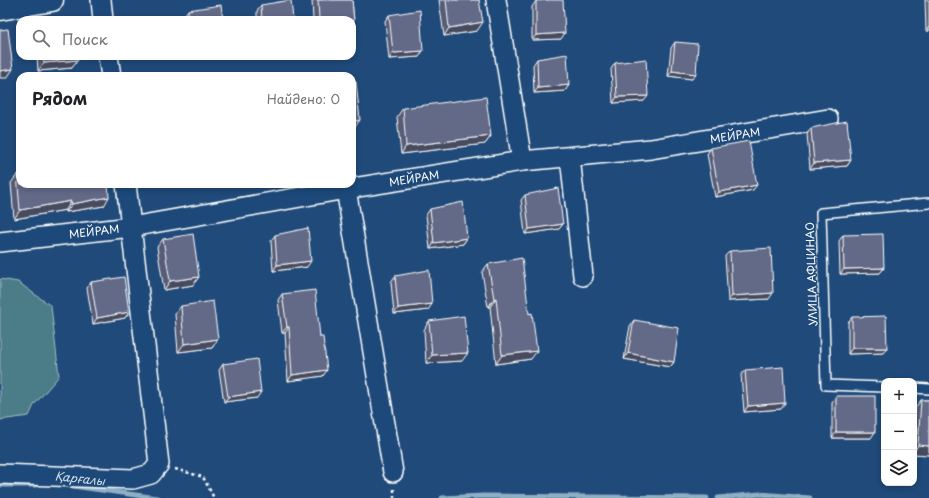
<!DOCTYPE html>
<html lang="ru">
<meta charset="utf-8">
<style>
body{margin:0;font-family:"Playpen Sans",sans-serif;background:#f2f2f2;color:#202124}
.controls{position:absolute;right:12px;bottom:12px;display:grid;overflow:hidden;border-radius:8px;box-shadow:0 2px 6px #0003}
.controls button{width:36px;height:36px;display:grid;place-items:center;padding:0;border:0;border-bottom:1px solid #e0e0e0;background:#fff;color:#202124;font:20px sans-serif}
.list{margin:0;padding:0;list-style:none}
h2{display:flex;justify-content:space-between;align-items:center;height:52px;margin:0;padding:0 16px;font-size:17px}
h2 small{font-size:13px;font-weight:400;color:#757577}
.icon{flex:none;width:22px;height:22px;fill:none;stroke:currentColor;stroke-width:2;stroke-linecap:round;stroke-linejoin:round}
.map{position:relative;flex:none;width:929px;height:498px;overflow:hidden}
.search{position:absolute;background:#fff;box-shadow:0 2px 6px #0003;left:16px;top:16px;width:340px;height:44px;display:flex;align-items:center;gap:10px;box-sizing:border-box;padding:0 14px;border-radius:12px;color:#757577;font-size:15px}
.panel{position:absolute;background:#fff;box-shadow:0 2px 6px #0003;left:16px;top:72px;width:340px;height:116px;border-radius:12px}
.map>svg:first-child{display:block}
</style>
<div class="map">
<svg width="929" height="498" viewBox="0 0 929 498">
<rect width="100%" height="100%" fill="#1f4a7a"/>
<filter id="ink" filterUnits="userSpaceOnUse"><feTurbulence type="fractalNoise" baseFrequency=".025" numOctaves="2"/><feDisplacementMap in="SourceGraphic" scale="8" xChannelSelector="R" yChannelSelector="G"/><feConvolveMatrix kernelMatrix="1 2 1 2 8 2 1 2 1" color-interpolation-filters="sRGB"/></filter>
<g filter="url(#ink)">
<!-- green -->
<path fill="#4c7d88" stroke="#a6bec4" d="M0,279l18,3 33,24 8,70 -25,29 -5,11 -29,4z"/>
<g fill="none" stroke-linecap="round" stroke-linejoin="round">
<!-- stream -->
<g stroke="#8eafc5" stroke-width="5">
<path d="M0,485h37"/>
<path d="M73,486l84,12"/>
<path d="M442,498l41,-2 224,2"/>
<path d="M718,498l42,-4 50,4"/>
</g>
<!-- service casing -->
<g stroke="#fff" stroke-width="12">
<g id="service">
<path d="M884,387l-58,-2 -5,-172 108,-10"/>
<path d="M914,388l15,1"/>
</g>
</g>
<!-- minor casing -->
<g stroke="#fff" stroke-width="22">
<g id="minor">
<path d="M101,0l2,20"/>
<path d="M496,0l26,161"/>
<path d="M108,56l3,20"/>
<path d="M570,157l13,119"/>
<path d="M346,189l47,283"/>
<path d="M0,242l131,-15 215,-38 176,-28 129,-12 177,-30"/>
<path d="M0,474l133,5 18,-5 8,-10 -33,-280"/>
</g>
</g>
<!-- tertiary casing -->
<g stroke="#fff" stroke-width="25">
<path id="tertiary" d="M0,9l52,-9"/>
</g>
<!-- path -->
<g stroke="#fff" stroke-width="2.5" stroke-dasharray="3 3" stroke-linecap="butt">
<path d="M175,469l28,8 11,21"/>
<path d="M394,489v9"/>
</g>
<!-- service -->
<use href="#service" stroke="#1f4a7a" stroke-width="9"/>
<!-- minor -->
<use href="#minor" stroke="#1f4a7a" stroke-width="19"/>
<!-- tertiary -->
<use href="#tertiary" stroke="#1f4a7a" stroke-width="22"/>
</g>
<!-- wall -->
<g fill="#565c75" stroke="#fff">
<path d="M312,0h40l2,21 -2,2v-3h-39z"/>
<path d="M439,0h40l-2,31 -33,5z"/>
<path d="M925,0h4v31h-3z"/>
<path d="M536,1l25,38 -29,1v-33z"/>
<path d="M261,5l32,15h-36v-9z"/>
<path d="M188,10l35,10h-41v-2z"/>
<path d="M389,15l30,42 -30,2 -4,-38z"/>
<path d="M675,42l17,37 -24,-3 3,-28z"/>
<path d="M37,56h41l-6,12 -34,3z"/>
<path d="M537,59l32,26 -4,6 -31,2 -1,-28z"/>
<path d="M615,63l29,38 -31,2 -2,-34z"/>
<path d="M403,108l88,28 -6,8 -84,10 -4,-37z"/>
<path d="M811,128l40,32 -4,6 -37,3 -3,-35z"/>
<path d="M711,148l42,42 -38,7 -8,-43z"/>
<path d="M17,175l87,31 -38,6v-2l-52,9 -3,-36z"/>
<path d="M525,195l38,29 -4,5 -34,5 -4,-34z"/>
<path d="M430,209l37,29 -4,6 -33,5 -4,-34z"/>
<path d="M275,235l32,32 -34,4 -2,-30z"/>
<path d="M843,235l41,33 -4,5 -40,1 -1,-33z"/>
<path d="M163,239l30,46 -29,5 -7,-43z"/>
<path d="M730,251l39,48 -41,2 -3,-45z"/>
<path d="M488,264l41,50 2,45 -35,5 -6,-57h-2l-6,-35z"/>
<path d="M395,276l33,34 -34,4 -3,-32z"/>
<path d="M91,282l38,30 -4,6 -32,6 -6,-36z"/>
<path d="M282,294l38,43 3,39 -35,5 -3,-48h-3l-4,-33z"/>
<path d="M181,306l37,33 -6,9 -34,4 -3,-38z"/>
<path d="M852,317l35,31 -4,5 -35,1v-32z"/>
<path d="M634,320l40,42 -4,5 -46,-8 6,-33z"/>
<path d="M429,321l33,40 -36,2 -2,-33z"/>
<path d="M223,364l34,34 -33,4 -5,-32z"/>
<path d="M745,370l36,39 -37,3 -3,-37z"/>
<path d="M836,396l35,42h-39v-36z"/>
<path d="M921,400h8v55l-15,-1v-22l1,-24z"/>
</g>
<!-- shaded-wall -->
<g fill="#464b5f" stroke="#fff">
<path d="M483,22l-6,9 -33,5 5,-8z"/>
<path d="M929,27v4h-3z"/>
<path d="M565,33l-4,6 -29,1 4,-5z"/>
<path d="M423,51l-4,6 -30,2 4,-6z"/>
<path d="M78,60l-6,8 -34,3 6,-8z"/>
<path d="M13,69l-6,9h-7v-7z"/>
<path d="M672,71l24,3 -4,5 -24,-3z"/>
<path d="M569,85l-4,6 -31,2 4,-5z"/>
<path d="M648,96l-4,5 -31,2 4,-6z"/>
<path d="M360,120l-5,7 -3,1v-6z"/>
<path d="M491,136l-6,8 -84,10 5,-8z"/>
<path d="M851,160l-4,6 -37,3 4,-6z"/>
<path d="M285,184h12l-14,3z"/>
<path d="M757,185l-4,5 -38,7 4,-5z"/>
<path d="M109,197l-5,9 -38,6 6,-8z"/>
<path d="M71,201l-5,9 -52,9 6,-9z"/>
<path d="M563,224l-4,5 -34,5 4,-5z"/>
<path d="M467,238l-4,6 -33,5 4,-6z"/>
<path d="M311,261l-4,6 -34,4 4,-6z"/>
<path d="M884,268l-4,5 -40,1 4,-5z"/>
<path d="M199,277l-6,8 -29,5 6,-9z"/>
<path d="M773,293l-4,6 -41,2 4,-5z"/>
<path d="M496,298l-6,9h-2l6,-8z"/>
<path d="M432,304l-4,6 -34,4 4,-6z"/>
<path d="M129,312l-4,6 -32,6 4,-6z"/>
<path d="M287,327h2l-4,6h-3z"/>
<path d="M218,339l-6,9 -34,4 6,-8z"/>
<path d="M852,348h35l-4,5 -35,1z"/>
<path d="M537,351l-6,8 -35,5 6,-9z"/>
<path d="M468,353l-6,8 -36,2 6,-8z"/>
<path d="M628,353l46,9 -4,5 -46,-8z"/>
<path d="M327,370l-4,6 -35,5 4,-6z"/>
<path d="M261,392l-4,6 -33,4 4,-5z"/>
<path d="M785,403l-4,6 -37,3 4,-6z"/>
<path d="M836,432h39l-4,6h-39z"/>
<path d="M918,445l11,1v9l-15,-1v-2z"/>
</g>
<!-- building -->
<g fill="#646b88" stroke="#fff">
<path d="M291,0l2,20h-31l-1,-15z"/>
<path d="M318,0h34l2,21h-2v-1h-33z"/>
<path d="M446,0h33l4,22 -34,6z"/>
<path d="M549,0h14l2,33 -29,2v-34z"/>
<path d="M221,5l2,15h-34l-1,-10z"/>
<path d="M420,10l3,41 -30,2 -4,-38z"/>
<path d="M8,29l5,40 -13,2v-41z"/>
<path d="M675,42l23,2 -2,30 -24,-3z"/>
<path d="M567,54l2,31 -31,3 -1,-29z"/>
<path d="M43,56h35v4l-34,3z"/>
<path d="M646,59l2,37 -31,1 -2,-34z"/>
<path d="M356,82l4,38 -8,2v-39z"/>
<path d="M486,97l5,39 -85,10 -3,-38z"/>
<path d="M847,121l4,39 -37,3 -3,-35z"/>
<path d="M749,141l8,44 -38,7 -8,-44z"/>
<path d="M20,174v10h88l1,13 -37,7 -1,-3 -51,9 -3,-35z"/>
<path d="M558,188l5,36 -34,5 -4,-34z"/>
<path d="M463,202l4,36 -33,5 -4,-34z"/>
<path d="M308,228l3,33 -34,4 -2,-30z"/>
<path d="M193,234l6,43 -29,4 -7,-42z"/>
<path d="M883,234l1,34 -40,1 -1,-34z"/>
<path d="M771,248l2,45 -41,3 -2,-45z"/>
<path d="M522,258l7,56 3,-1 5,38 -35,4 -6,-57 -2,1 -6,-35z"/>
<path d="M429,270l3,34 -34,4 -3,-32z"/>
<path d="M124,277l5,35 -32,6 -6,-36z"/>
<path d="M315,290l5,47h3l4,33 -35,5 -3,-48h-2l-5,-33z"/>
<path d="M213,301l5,38 -34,5 -3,-38z"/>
<path d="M464,316l4,37 -36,2 -3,-34z"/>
<path d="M886,316l1,32h-35v-31z"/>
<path d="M634,320l45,8 -5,34 -46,-9z"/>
<path d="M257,359l4,33 -33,5 -5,-33z"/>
<path d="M783,367l2,36 -37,3 -3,-36z"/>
<rect x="836" y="396" width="39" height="36"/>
<path d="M921,400h8v46l-11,-1z"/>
</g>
</g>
<g text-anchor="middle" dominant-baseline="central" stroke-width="3" stroke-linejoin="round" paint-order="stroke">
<!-- street labels -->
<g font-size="11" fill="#fff" stroke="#1f4a7a">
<text transform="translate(735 135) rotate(-9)">МЕЙРАМ</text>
<text transform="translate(414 178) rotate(-9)">МЕЙРАМ</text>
<text transform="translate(94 231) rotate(-7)">МЕЙРАМ</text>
<text transform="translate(811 274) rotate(-92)">УЛИЦА АФЦИНАО</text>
</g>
<!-- water labels -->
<g font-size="12" font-style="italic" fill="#d0dee7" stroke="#1f4a7a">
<text transform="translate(80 478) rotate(6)">Қарғалы</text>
</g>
</g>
</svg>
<div class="controls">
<button>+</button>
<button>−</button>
<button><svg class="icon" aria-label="layers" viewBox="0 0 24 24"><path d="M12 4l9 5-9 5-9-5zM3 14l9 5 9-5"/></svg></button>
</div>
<div class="search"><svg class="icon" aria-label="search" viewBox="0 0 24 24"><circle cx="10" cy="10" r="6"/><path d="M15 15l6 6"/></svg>Поиск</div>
<section class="panel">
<h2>Рядом<small>Найдено: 0</small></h2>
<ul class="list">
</ul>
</section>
</div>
